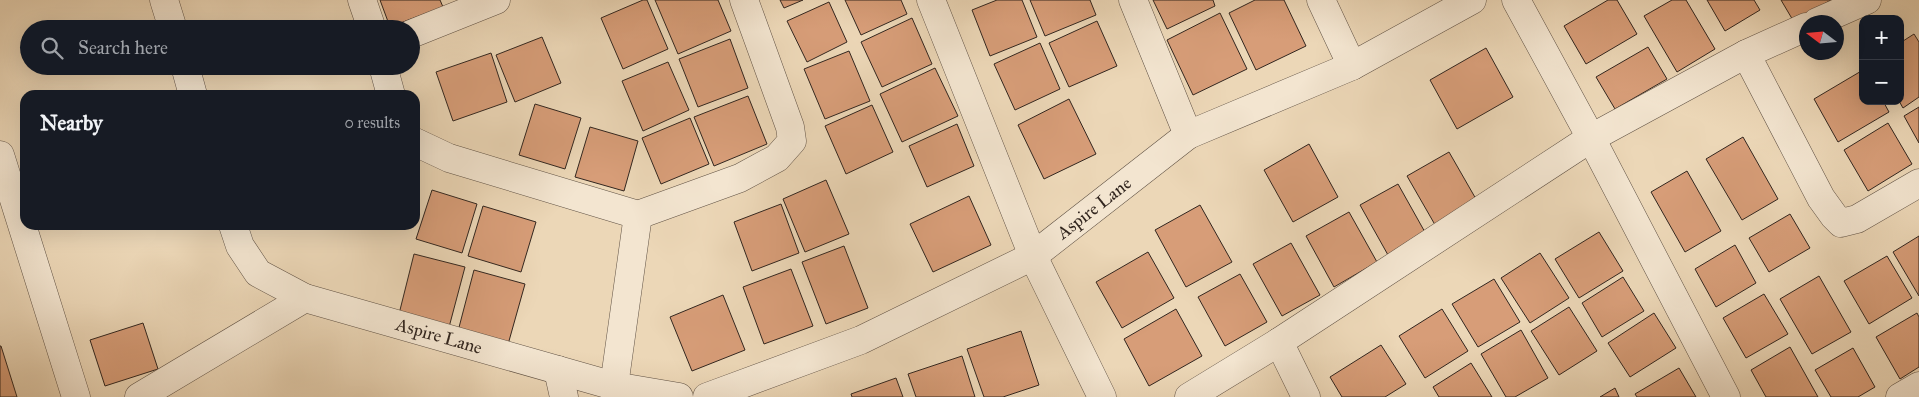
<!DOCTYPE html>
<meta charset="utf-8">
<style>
body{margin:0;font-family:"IM FELL Great Primer",serif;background:#20242c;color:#f1f3f6}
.controls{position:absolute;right:15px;top:15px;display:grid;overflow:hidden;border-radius:10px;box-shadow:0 5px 20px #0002}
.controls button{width:45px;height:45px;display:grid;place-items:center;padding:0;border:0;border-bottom:1px solid #363941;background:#171b24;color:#f1f3f6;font:25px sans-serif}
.compass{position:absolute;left:1799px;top:15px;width:45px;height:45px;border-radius:50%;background:#171b24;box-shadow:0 5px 20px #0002;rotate:286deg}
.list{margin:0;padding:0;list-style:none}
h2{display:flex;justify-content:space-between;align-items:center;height:65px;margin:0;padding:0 20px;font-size:21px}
h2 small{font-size:16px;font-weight:400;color:#9ea1a6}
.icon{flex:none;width:28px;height:28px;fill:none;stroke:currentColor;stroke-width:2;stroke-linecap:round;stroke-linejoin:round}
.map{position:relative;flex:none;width:1919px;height:397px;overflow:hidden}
.search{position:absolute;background:#171b24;box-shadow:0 5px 20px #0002;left:20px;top:20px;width:400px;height:55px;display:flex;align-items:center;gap:12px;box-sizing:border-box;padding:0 18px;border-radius:28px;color:#9ea1a6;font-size:19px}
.panel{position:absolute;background:#171b24;box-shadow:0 5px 20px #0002;left:20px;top:90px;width:400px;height:140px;border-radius:15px}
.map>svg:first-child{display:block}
</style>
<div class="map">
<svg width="1919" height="397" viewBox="0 0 1919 397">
<rect width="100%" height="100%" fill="#ecd7b7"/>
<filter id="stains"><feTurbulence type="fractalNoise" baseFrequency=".004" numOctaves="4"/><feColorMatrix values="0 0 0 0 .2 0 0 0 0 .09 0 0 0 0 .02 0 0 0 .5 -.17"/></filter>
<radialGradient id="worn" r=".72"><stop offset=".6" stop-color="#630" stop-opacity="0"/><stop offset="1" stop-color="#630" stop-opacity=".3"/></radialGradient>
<!-- building -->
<g fill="#d79d78" stroke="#32261f">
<path d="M380,0h60l3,7 -53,20z"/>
<path d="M643,0h4l21,49 -45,20 -22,-51z"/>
<path d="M655,0h63l13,31 -53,23z"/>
<path d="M780,0h23l-19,8z"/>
<path d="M845,0h56l6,14 -46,21z"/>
<path d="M997,0h25l15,37 -47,19 -18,-46z"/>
<path d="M1030,0h60l6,15 -51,21z"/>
<path d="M1153,0h60l2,6 -48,23z"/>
<path d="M1255,0h29l22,46 -50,24 -27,-57z"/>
<path d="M1608,0h9l20,34 -51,30 -22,-38z"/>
<path d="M1672,0h14l29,49 -38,23 -33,-56z"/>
<path d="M1707,0h47l6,10 -35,21z"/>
<path d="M1781,0h50l-37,22z"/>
<path d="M829,2l18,40 -40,20 -20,-41z"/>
<path d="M1220,13l27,56 -54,26 -26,-55z"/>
<path d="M912,18l20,46 -50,23 -21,-45z"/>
<path d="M1097,21l20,45 -48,21 -20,-44z"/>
<path d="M1914,34l5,8v55l-16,11 -4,-7h1v-58z"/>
<path d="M542,37l19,46 -46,19 -19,-47z"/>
<path d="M730,39l18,49 -50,19 -19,-48z"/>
<path d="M1040,43l20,46 -45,21 -21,-46z"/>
<path d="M1648,47l19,32 -52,30 -19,-32z"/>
<path d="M1486,48l27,49 -56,32 -27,-49z"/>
<path d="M849,51l21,50 -45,18 -21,-50z"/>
<path d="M491,53l16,49 -54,19 -17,-49z"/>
<path d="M668,62l21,48 -46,21 -21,-50z"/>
<path d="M935,68l23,48 -56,26 -22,-48z"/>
<path d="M1863,70v31h20l6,11 -51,30 -24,-43z"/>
<path d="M748,96l19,48 -53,22 -20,-49z"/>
<path d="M1069,99l27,55 -52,25 -26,-54z"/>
<path d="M535,104l46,14 -16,51 -46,-14z"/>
<path d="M872,105l21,47 -47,22 -21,-48z"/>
<path d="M1919,107v36l-15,-27z"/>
<path d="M690,118l19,46 -48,20 -19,-46z"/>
<path d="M1888,123l24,41 -44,27 -24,-41z"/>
<path d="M957,124l17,42 -47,21 -18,-41z"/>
<path d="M590,127l48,14 -14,50 -49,-14z"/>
<path d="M1743,137l35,62 -36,21 -36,-61z"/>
<path d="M1309,144l29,53 -45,25 -29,-52z"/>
<path d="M1449,152l31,54 -42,24 -31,-54z"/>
<path d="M1687,171l34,60 -36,21 -34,-60z"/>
<path d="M826,180l23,54 -44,18 -22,-53z"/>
<path d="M1398,184l28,50 -38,21 -28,-50z"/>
<path d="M432,190l45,14 -15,49 -46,-14z"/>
<path d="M969,196l22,49 -58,27 -23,-48z"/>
<path d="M781,204l18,49 -47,18 -18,-49z"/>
<path d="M1200,205l32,57 -46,25 -31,-57z"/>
<path d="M483,206l53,16 -15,50 -53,-16z"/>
<path d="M1349,212l28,50 -43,25 -28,-51z"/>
<path d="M1790,214l20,34 -41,24 -20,-34z"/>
<path d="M1599,232l24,39 -44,27 -24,-39z"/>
<path d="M1919,236v60l-26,-44z"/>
<path d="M1291,243l29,52 -38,21 -29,-52z"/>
<path d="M1735,245l21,38 -40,24 -21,-38z"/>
<path d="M844,246l24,62 -42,16 -24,-62z"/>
<path d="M1148,252l26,46 -52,30 -26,-46z"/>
<path d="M1540,253l29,45 -39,25 -29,-45z"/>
<path d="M414,254l51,13 -17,64 -50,-13z"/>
<path d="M1887,256l25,42 -43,26 -25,-43z"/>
<path d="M791,269l22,57 -49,18 -21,-57z"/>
<path d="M474,270l51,14 -18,64 -50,-13z"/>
<path d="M1240,274l27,48 -42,24 -27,-49z"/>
<path d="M1819,276l32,56 -39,22 -32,-55z"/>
<path d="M1623,277l21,34 -42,26 -20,-34z"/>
<path d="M1494,279l26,43 -42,25 -26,-43z"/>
<path d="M1764,294l24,40 -42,24 -23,-40z"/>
<path d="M723,295l22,55 -53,21 -22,-54z"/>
<path d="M1569,307l28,44 -38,24 -28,-44z"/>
<path d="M1176,309l26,47 -53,30 -25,-47z"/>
<path d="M1442,309l26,42 -43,27 -26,-42z"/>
<path d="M1654,313l22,35 -46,29 -22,-34z"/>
<path d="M1917,313l2,4v50l-19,12 -24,-42z"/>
<path d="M143,323l15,46 -53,17 -15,-46z"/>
<path d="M1521,330l27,48 -33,19h-9l-25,-43z"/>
<path d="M1021,331l18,54 -36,12h-19l-17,-48z"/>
<path d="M1381,345l25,39 -21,13h-43l-12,-20z"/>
<path d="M0,346h1l16,51h-17z"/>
<path d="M1790,347l28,50h-52l-15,-27z"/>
<path d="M1853,348l22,39 -17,10h-27l-16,-27z"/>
<path d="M962,356l13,41h-59l-8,-23z"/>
<path d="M1471,363l21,34h-53l-6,-10z"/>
<path d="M1679,368l17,29h-59l-2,-3z"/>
<path d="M896,378l7,19h-51l-1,-3z"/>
<path d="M1615,388l4,9h-19z"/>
</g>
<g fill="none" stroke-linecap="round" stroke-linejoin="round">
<!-- minor casing -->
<g stroke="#605245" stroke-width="29">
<g id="minor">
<path d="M164,0l9,29"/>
<path d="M362,0l10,29"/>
<path d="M931,0l102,256 69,141"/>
<path d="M1133,0l55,135"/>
<path d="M1321,0l31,66"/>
<path d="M1516,0l75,138 135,259"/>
<path d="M1817,22l50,-22"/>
<path d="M411,34l85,-34"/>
<path d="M1746,54l60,-27"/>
<path d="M185,66l8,29"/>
<path d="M383,66l8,29"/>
<path d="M415,142l34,16 189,57"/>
<path d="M0,155l76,242"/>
<path d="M233,225l7,21 18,27 47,25 309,88 65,11"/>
<path d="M1279,342l27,55"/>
<path d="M558,370l6,27"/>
<path d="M614,386l24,-171 102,-37 37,-20 15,-17 -2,-14 -46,-127"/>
<path d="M139,397l166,-99"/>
<path d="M707,397l154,-57 172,-84 155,-121 164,-69 120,-66"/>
<path d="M1189,397l90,-55 312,-204 155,-84 75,144 13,18 7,7 16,-4 62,-36"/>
<path d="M1900,397l19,-11"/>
</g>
</g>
<!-- minor -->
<use href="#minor" stroke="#f3e5d0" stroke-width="28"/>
</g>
<g text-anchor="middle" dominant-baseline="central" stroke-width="4.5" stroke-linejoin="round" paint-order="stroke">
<!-- street labels -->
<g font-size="18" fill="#32261f" stroke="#f3e5d0">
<text transform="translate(1094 208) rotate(-38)">Aspire Lane</text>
<text transform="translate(439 336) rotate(16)">Aspire Lane</text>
</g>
</g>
<rect width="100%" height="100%" filter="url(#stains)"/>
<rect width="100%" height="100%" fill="url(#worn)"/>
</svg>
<div class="controls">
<button>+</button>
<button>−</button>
</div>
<svg class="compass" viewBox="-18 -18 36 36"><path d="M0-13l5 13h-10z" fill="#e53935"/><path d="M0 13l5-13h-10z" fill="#9ea1a6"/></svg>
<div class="search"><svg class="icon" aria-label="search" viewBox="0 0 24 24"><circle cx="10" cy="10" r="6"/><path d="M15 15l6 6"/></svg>Search here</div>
<section class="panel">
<h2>Nearby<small>0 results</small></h2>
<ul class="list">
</ul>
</section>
</div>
